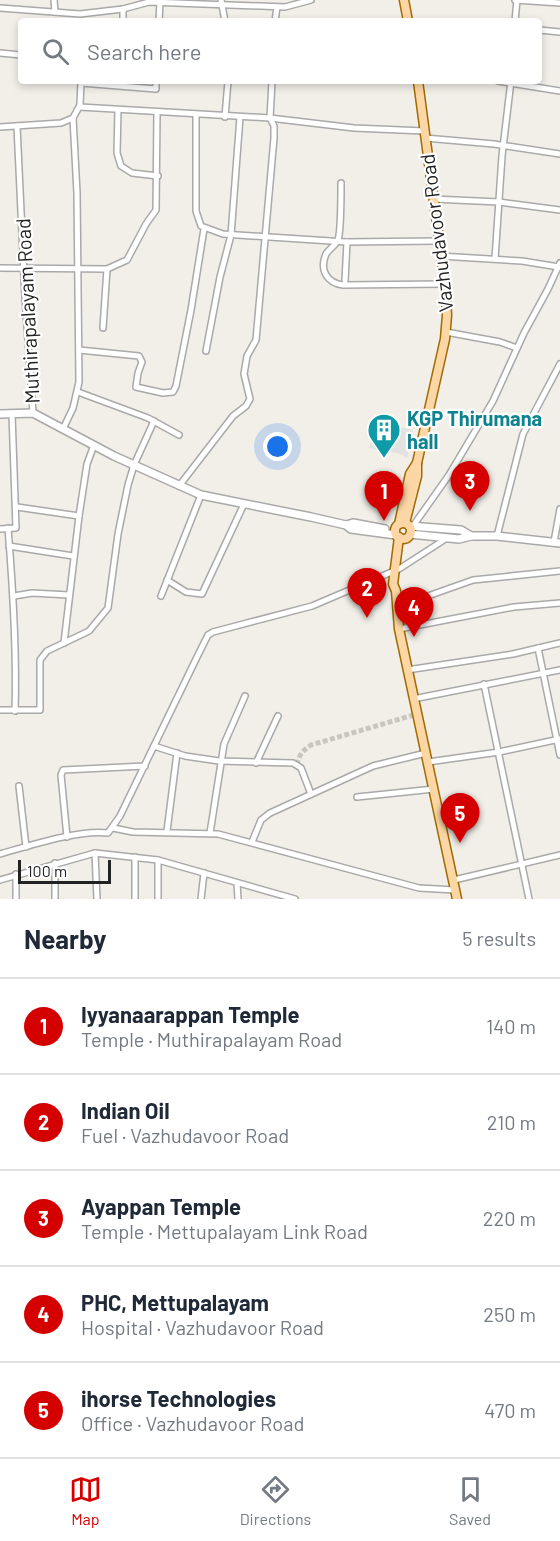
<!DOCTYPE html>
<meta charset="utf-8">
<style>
body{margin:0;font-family:Barlow,sans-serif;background:#f2f2f3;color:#1f2937}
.scale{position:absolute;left:18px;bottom:15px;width:93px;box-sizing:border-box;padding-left:6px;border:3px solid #222;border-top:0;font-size:16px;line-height:21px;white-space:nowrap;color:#222;-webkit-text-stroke:4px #fff;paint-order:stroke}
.you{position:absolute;left:278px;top:447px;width:21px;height:21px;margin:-15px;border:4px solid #fff;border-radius:50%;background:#1a73e8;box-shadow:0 0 0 9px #1a73e833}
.badge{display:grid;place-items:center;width:39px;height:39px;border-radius:50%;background:#d40000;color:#fff;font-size:20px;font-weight:700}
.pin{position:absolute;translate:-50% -50px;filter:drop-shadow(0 2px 3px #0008)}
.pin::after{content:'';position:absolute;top:32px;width:21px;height:18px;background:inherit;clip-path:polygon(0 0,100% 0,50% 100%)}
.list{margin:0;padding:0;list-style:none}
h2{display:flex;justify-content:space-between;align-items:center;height:78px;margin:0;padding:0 24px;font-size:26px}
h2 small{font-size:20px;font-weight:400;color:#747a83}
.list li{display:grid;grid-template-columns:39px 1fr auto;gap:18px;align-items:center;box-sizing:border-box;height:96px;padding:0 24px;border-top:2px solid #e0e1e3}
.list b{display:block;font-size:22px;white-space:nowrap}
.list p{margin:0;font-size:20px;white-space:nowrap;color:#747a83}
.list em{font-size:20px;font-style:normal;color:#747a83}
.icon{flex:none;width:33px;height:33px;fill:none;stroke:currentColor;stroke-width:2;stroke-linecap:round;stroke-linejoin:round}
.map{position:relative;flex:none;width:560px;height:899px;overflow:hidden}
.search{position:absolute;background:#fff;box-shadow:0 3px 9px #0003;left:18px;right:18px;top:18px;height:66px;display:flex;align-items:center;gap:15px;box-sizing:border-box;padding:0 21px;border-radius:6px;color:#747a83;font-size:22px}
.sheet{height:558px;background:#fff}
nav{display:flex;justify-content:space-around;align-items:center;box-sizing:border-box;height:84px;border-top:2px solid #e0e1e3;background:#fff;font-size:16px;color:#747a83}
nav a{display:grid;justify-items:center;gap:3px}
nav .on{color:#d40000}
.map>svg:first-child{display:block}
</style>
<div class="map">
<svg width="560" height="899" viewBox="0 0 560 899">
<rect width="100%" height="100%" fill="#f2efe9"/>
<!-- parking -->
<path fill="#e2e2e2" d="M376,422l37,8 -6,28 -6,-4 -32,-6z"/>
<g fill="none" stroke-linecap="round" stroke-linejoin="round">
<!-- minor-tunnel -->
<path stroke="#c8c6c1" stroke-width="5" stroke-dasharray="5 2.5" stroke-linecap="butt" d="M297,765c2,-10 5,-14 14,-20l106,-31"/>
<!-- minor casing -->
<g stroke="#a9a9a9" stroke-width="8">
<g id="minor">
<path d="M54,0l1,12"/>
<path d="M221,0l4,21"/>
<path d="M515,0l45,3"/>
<path d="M0,8l80,6 43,-5 26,-7 136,5 26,-7"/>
<path d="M123,21v-12"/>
<path d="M159,21l1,-19"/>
<path d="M275,21l2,-14"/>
<path d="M515,21l2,-21"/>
<path d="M539,30l21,2"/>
<path d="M0,53l21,2"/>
<path d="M498,81l62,10"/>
<path d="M81,83l75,6v-8"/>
<path d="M80,107l190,11 84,10 70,3"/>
<path d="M118,110l-1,43 4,13 11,7 26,3"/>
<path d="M196,115v96l5,15 22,8 123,8 92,-1"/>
<path d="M225,117l3,-36"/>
<path d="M17,126l8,171 8,116"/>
<path d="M0,127l61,-4 12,-5 7,-13 1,-24"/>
<path d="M425,138l69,6 66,10"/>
<path d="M341,183c0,12 0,48 -3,57 -2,5 -9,9 -12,14 -7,16 1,29 17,31l102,-1"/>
<path d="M433,199l66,3 61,8"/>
<path d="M440,256l82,5 37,6"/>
<path d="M495,259l7,-103 9,-75"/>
<path d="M0,268l107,1 20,-9 19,-36 10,-14 1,-98"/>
<path d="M345,281l2,-39"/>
<path d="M103,328l4,-59"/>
<path d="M446,332l54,10 17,6"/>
<path d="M79,350l60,6 3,6 -4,11 -2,14 27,6 10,-1 3,-6 15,-76 13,-81"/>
<path d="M206,351l14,-74 11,-42 9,-118"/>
<path d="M78,392l70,26 31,17"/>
<path d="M63,429l10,-21 6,-26 -2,-189 -4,-75"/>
<path d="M179,486l54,-70 13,-10 4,-7 -6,-25 3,-18 9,-16 18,-202v-12l-4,-8 2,-37"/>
<path d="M17,507l62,9"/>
<path d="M413,526l36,-51 44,-74 31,-68 24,-44 12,-26"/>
<path d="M8,528c5,61 9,121 7,183"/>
<path d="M0,529l16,-1 -4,-114"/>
<path d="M497,536l26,-102 37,-70"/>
<path d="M554,542l6,-33"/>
<path d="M9,546l64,10"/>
<path d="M399,569l48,-31"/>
<path d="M167,580l19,12 16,2 42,-90"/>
<path d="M14,596l18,-3 37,2"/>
<path d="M161,596l40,-101"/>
<path d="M397,607l76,-27 87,-9"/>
<path d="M399,629l115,-22 46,-4"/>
<path d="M64,643l15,-127 8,-52 7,-19"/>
<path d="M538,648l22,107"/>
<path d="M407,670l106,-16 47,-11"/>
<path d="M484,684l45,215"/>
<path d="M413,699l147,-29"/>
<path d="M0,710h40v-50l7,-9 42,-20 19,-23 10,-74 10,-49 6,-20 20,-44"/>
<path d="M154,746l31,10 34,5 74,2 8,5 10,26"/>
<path d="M428,762l71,-10 61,-13"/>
<path d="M256,763l22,-47"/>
<path d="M19,786l7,61"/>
<path d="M357,797l77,-8"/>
<path d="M113,828l20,4 85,2 201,54 36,2"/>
<path d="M167,831l10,-78"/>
<path d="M210,833l14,-89 21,-48"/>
<path d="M67,837l-6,-62 2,-5 82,-4"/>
<path d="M252,842l9,-22 9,-7 103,-47 53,-13"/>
<path d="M95,853l2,46"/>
<path d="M0,854c28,-8 80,-25 108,-21l12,-17 78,-161 10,-20 5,-3 99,-26 82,-35"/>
<path d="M158,860v39"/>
<path d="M55,863v36"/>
<path d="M16,874v25"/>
<path d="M0,880l95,-27 63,7 137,39"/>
<path d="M454,880l106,-25"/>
<path d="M237,883l1,16"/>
<path d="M135,899v-42"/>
<path d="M201,899l3,-26"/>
</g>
</g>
<!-- tertiary casing -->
<g stroke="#a9a9a9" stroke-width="10">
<g id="tertiary">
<path d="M0,414l33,-1 81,43 87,39 110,22 35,8 5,4 45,6"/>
<path d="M346,525l7,-2 32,6"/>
<path d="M409,526l52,4 10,6"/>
<path d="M410,534l49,5 12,-3h26l63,7"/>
</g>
</g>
<!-- primary casing -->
<g stroke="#a06b00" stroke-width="11">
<g id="primary">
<path d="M404,0l4,21"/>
<path d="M405,523l12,-47v-13"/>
<circle cx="403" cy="531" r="8"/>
<path d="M399,524l11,-50 7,-11 28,-124 2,-24 -2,-31 -27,-203"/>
<path d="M399,537l-6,47 3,7 3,38 58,270"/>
</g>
</g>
<!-- minor -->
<use href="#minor" stroke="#fff" stroke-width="5"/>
<!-- tertiary -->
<use href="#tertiary" stroke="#fff" stroke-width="7"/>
<!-- primary -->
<use href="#primary" stroke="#fcd6a4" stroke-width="8"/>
</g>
<!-- icons -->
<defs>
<g id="building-pin" transform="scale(1.725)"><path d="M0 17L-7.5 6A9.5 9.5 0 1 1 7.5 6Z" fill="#0f9aa8" stroke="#fff"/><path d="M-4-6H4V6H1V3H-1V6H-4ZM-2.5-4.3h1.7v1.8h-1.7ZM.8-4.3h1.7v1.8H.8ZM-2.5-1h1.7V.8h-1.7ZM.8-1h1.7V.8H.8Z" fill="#fff"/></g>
</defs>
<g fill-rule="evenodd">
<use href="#building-pin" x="384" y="430"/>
</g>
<g text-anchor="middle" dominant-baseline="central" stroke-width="4.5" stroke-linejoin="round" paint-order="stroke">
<!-- street labels -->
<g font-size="20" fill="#222" stroke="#fff">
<text transform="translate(436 233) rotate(-97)">Vazhudavoor Road</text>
<text transform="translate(27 311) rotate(-93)">Muthirapalayam Road</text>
</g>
<!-- culture labels -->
<g font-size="20" font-weight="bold" fill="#0d838f" stroke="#fff" text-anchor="start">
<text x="407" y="418">KGP Thirumana<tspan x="407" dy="23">hall</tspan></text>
</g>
</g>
</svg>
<div class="scale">100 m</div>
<div class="you"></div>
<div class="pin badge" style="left:384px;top:521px">1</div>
<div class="pin badge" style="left:367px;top:618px">2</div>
<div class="pin badge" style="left:470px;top:511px">3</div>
<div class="pin badge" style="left:414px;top:637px">4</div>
<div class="pin badge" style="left:460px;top:843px">5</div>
<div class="search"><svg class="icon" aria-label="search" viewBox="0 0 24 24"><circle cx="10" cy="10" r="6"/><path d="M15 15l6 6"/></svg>Search here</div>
</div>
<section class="sheet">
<h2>Nearby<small>5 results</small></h2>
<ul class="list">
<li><span class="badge">1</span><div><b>Iyyanaarappan Temple</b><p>Temple · Muthirapalayam Road</p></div><em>140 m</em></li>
<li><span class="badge">2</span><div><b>Indian Oil</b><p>Fuel · Vazhudavoor Road</p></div><em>210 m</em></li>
<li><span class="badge">3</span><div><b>Ayappan Temple</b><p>Temple · Mettupalayam Link Road</p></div><em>220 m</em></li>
<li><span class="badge">4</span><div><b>PHC, Mettupalayam</b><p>Hospital · Vazhudavoor Road</p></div><em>250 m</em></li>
<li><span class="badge">5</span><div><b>ihorse Technologies</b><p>Office · Vazhudavoor Road</p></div><em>470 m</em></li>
</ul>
</section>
<nav>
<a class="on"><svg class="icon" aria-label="map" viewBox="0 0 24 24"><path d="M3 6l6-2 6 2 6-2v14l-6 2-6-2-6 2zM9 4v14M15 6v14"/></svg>Map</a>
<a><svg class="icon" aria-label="directions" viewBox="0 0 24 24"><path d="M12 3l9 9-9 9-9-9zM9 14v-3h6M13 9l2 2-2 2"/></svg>Directions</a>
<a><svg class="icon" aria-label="saved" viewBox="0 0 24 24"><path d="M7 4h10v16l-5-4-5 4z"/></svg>Saved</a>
</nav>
